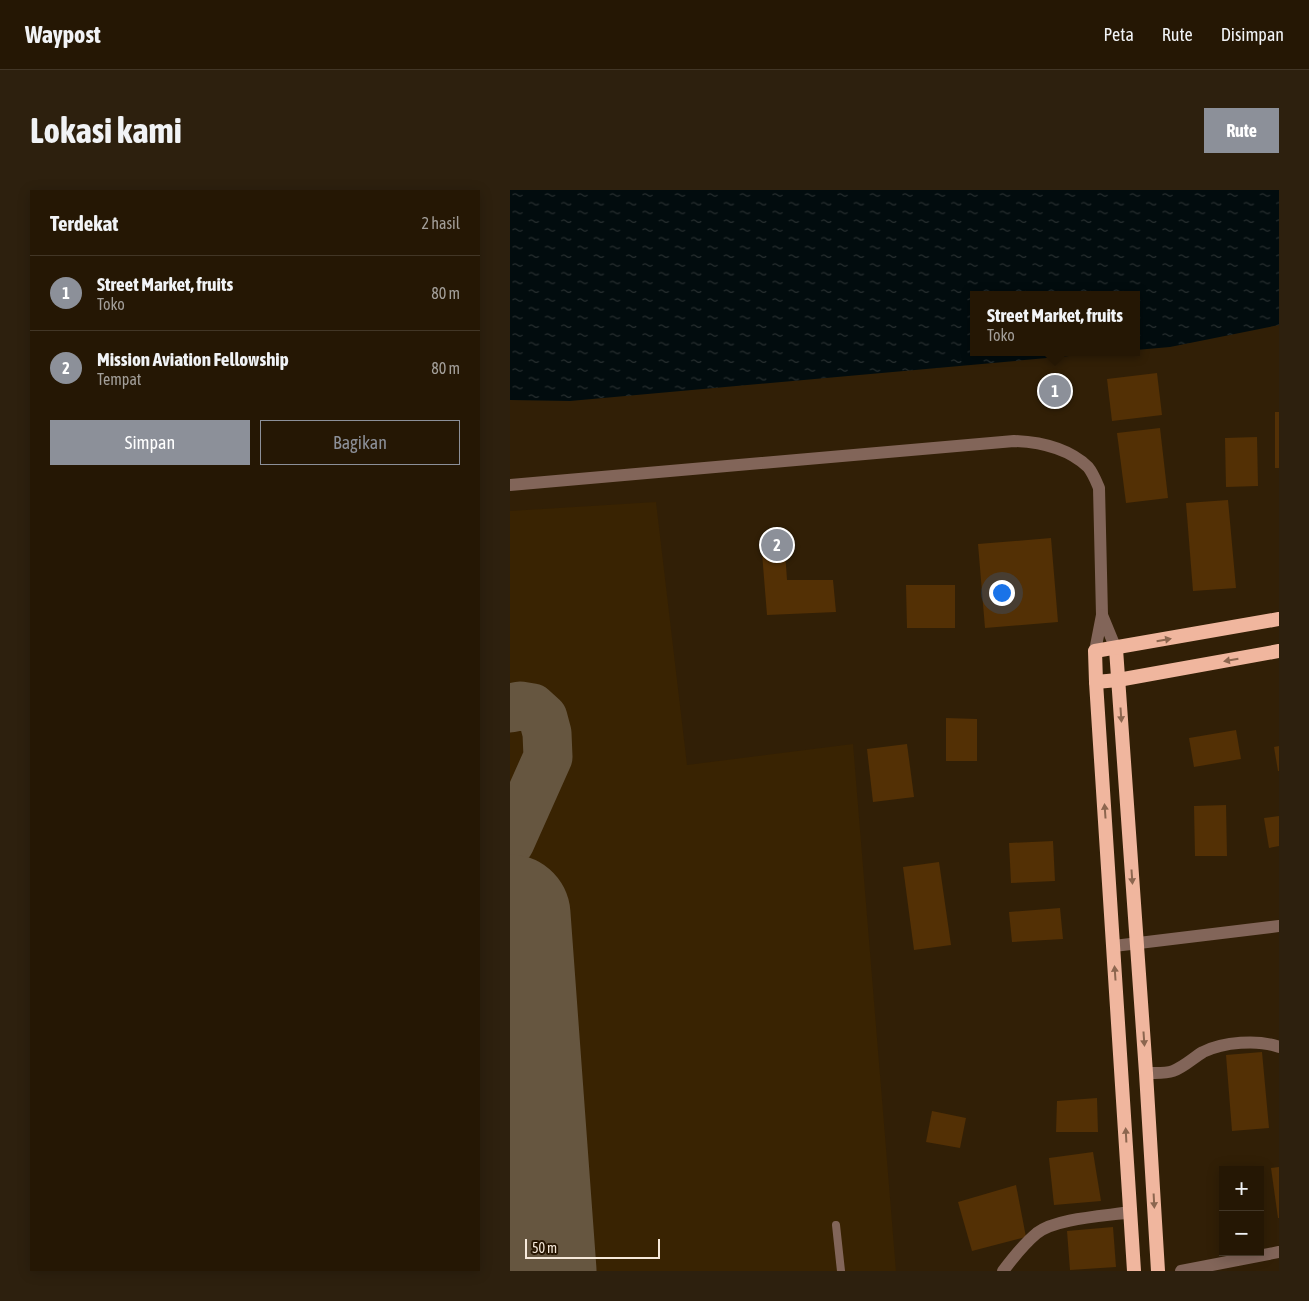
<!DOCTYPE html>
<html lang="id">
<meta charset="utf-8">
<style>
body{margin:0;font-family:"Asap Condensed",sans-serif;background:#2d200e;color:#f1f3f6}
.controls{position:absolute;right:15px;bottom:15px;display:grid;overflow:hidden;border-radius:0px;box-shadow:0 2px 12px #0003}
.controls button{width:45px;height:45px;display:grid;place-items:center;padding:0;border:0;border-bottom:1px solid #423626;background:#251704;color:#f1f3f6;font:25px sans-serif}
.scale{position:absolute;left:15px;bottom:12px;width:135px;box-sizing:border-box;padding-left:5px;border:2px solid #f6e9db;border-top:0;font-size:14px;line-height:18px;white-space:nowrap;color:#f6e9db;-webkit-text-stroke:4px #271500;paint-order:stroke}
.you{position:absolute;left:491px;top:402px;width:18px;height:18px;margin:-12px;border:4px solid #fff;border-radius:50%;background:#1a73e8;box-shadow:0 0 0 8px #1a73e833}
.badge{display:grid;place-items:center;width:32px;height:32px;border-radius:50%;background:#8c9099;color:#fff;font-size:16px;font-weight:700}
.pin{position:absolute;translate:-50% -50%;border:2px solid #fff;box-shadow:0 1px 5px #0006}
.popup{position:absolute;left:460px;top:101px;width:170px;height:65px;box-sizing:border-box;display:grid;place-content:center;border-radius:0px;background:#251704;filter:drop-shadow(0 1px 4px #0005);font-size:16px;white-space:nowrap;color:#a39f9a}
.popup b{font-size:19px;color:#f1f3f6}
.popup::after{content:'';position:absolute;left:50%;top:100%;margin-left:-10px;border:10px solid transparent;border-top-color:#251704}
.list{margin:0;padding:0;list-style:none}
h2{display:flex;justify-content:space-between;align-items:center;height:65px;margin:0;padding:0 20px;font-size:21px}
h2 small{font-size:16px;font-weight:400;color:#a39f9a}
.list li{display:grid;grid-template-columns:32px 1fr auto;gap:15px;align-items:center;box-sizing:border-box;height:75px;padding:0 20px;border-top:1px solid #423626}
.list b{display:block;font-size:19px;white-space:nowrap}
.list p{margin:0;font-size:16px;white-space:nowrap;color:#a39f9a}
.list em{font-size:16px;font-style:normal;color:#a39f9a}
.actions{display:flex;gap:10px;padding:15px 20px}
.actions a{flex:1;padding:11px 0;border:1px solid #8c9099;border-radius:0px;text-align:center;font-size:18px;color:#8c9099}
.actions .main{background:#8c9099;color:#fff}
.map{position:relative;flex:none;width:769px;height:1081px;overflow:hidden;border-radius:0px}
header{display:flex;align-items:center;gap:30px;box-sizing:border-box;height:70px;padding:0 25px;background:#251704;border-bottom:1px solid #423626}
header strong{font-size:24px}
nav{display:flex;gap:28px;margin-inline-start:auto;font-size:18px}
.intro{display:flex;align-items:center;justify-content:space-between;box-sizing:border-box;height:120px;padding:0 30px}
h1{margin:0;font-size:35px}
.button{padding:12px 22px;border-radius:0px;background:#8c9099;color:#fff;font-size:18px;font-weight:700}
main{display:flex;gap:30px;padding:0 30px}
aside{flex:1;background:#251704;border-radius:0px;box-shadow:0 2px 12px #0003}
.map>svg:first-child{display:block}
</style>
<header>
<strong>Waypost</strong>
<nav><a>Peta</a><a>Rute</a><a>Disimpan</a></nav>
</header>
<div class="intro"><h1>Lokasi kami</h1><a class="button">Rute</a></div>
<main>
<aside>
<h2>Terdekat<small>2 hasil</small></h2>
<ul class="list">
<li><span class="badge">1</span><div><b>Street Market, fruits</b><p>Toko</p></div><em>80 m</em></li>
<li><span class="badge">2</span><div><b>Mission Aviation Fellowship</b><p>Tempat</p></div><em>80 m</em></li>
</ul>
<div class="actions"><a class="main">Simpan</a><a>Bagikan</a></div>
</aside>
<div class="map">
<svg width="769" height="1081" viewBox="0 0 769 1081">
<defs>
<pattern id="water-ripples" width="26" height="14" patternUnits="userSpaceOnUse" patternTransform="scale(1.25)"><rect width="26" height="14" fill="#020c0e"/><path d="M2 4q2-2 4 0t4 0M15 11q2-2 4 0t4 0" fill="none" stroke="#282f30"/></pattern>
</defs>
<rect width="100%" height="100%" fill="#311f06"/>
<!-- built -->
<path fill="#392302" d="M146,312l31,263 166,-21 43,527h-386v-760z"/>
<!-- water -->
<path fill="url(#water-ripples)" d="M0,0h769v135l-109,22 -34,3v-55h-162v57h140l-544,49 -60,-1z"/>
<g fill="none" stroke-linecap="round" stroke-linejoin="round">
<!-- taxiway -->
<path stroke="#665640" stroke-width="49" d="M0,518l10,-2 12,2 11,10 4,15 1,24 -38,85"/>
<!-- runway -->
<path stroke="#665640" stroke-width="121" d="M0,725l26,356"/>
</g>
<!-- building -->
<g fill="#533005">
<path d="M647,183l5,42 -50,6 -5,-42z"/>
<rect x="765" y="222" width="4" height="56"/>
<path d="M650,238l8,70 -42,5 -9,-70z"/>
<path d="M747,247l1,49 -32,1 -1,-49z"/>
<path d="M718,310l8,88 -43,3 -7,-88z"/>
<path d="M541,348l7,84 -73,6 -7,-84z"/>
<path d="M275,361l2,29h46l3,32 -69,3 -5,-62z"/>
<path d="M396,395h49v43h-48z"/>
<path d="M436,528l31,1v42h-31z"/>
<path d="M726,540l5,29 -47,8 -5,-29z"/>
<path d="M397,554l7,53 -41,5 -6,-53z"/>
<path d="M769,556v25h-1l-4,-24z"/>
<path d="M716,615l1,51h-32l-1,-50z"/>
<path d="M769,626v30l-10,2 -5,-30z"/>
<path d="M543,651l2,40 -44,2 -2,-40z"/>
<path d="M429,672l12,83 -37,5 -11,-83z"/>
<path d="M550,718l3,31 -51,3 -3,-30z"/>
<path d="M752,862l7,76 -37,3 -6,-76z"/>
<path d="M587,908l1,34h-42l1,-31z"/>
<path d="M422,921l34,7 -6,30 -34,-6z"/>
<path d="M583,962l8,49 -47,4 -5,-47z"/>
<path d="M769,977v51h-1l-7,-50z"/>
<path d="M506,995l10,52 -54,14 -14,-49z"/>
<path d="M603,1037l3,40 -46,3 -3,-39z"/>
</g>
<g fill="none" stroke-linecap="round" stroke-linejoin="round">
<!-- service -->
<path stroke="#826559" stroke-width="8" d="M326,1035l5,46"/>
<!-- minor -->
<g stroke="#826559" stroke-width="12">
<path d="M604,756l165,-20"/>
<path d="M636,883c9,0 19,1 27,-2 11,-4 20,-13 30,-19 20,-10 55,-13 76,-5"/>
<path d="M493,1081c9,-12 22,-28 34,-38 19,-15 69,-17 94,-21"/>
<path d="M671,1081l98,-19"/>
</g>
<!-- tertiary -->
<g stroke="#826559" stroke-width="12">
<path d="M0,295l504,-44c26,1 54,7 74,26 5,6 8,14 11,21l3,127 -7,36"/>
<path d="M592,425l14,34"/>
</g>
<!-- trunk -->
<g stroke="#f0b69e" stroke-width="14">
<path d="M606,459l30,424 12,198"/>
<path d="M586,492l22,-2 161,-29"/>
<path d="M624,1081l-38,-589 -1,-31 184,-32"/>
</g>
</g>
<!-- one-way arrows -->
<defs><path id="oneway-solid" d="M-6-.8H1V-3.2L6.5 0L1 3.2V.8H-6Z" transform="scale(1.25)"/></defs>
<g fill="#8c664f">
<use href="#oneway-solid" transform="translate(654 450) rotate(-10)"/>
<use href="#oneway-solid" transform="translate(721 470) rotate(170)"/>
<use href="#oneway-solid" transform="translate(611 525) rotate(86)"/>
<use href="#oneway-solid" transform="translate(595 621) rotate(-94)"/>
<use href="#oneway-solid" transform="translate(622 687) rotate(86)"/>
<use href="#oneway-solid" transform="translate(605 783) rotate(-94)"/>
<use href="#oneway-solid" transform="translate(634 849) rotate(86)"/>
<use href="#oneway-solid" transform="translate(616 945) rotate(-93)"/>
<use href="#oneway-solid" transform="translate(644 1011) rotate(87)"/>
</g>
</svg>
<div class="controls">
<button>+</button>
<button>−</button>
</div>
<div class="scale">50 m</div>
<div class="you"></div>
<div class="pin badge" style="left:545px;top:201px">1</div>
<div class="popup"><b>Street Market, fruits</b>Toko</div>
<div class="pin badge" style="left:267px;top:355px">2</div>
</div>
</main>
